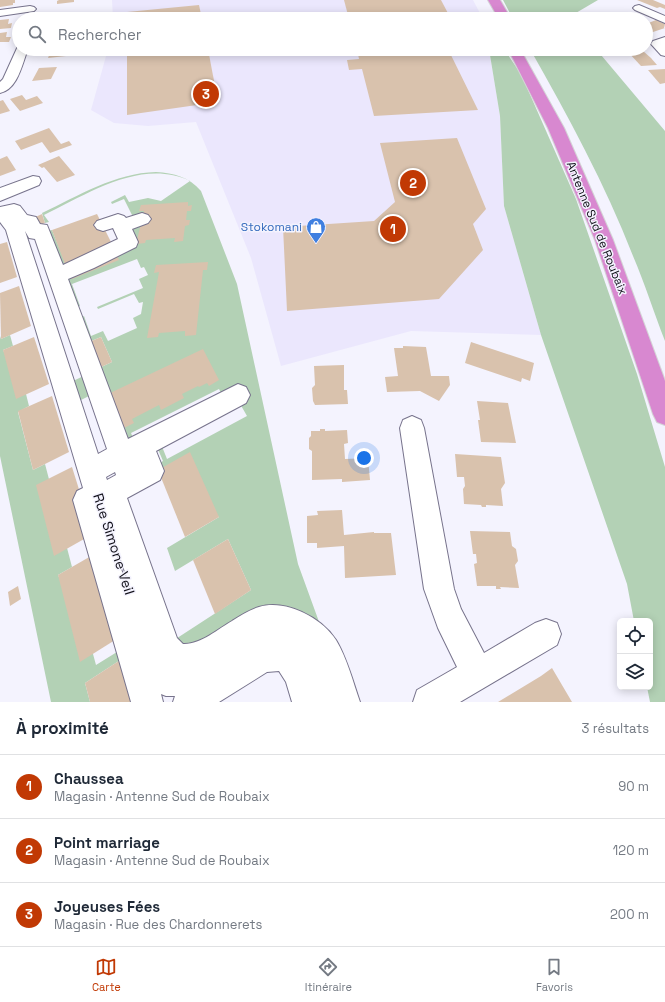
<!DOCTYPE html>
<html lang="fr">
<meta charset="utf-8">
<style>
body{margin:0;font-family:"Space Grotesk",sans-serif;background:#f6f6f7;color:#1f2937}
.controls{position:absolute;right:12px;bottom:12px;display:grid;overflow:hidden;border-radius:6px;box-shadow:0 2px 10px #0003}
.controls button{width:36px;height:36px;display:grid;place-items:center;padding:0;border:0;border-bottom:1px solid #e0e1e3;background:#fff;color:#1f2937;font:20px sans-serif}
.you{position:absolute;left:364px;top:458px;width:14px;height:14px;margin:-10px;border:3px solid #fff;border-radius:50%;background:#1a73e8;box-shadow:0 0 0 6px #1a73e833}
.badge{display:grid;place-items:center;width:26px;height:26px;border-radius:50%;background:#c13904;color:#fff;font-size:13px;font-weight:700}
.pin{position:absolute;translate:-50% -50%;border:2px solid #fff;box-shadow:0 1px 4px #0006}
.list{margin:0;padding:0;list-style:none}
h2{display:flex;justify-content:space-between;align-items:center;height:52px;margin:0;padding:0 16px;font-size:17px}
h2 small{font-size:13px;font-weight:400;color:#747a83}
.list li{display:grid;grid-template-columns:26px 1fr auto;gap:12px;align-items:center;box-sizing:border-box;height:64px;padding:0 16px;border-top:1px solid #e0e1e3}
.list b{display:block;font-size:15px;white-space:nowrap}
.list p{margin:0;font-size:13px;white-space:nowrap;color:#747a83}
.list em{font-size:13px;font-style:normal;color:#747a83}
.icon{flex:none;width:22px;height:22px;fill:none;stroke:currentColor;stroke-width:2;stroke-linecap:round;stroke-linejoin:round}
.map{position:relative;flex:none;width:665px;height:702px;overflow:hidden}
.search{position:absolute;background:#fff;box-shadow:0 2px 10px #0003;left:12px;right:12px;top:12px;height:44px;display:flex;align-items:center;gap:10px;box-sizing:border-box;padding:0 14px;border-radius:22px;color:#747a83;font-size:15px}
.sheet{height:244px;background:#fff}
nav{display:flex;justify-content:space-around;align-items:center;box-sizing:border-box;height:56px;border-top:1px solid #e0e1e3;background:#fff;font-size:11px;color:#747a83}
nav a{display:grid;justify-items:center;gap:2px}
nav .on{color:#c13904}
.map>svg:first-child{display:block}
</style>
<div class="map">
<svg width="665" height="702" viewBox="0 0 665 702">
<rect width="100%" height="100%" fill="#f4f3fe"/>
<!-- commercial -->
<g fill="#ebe7fd">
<path d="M112,0h361l10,19h-370z"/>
<path d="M108,49h381l11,67 4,90 37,129 -130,-4 -130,35 -30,-108 -55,-136 -48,4 -34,-3 -23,-13z"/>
</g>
<!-- green -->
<g fill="#b3d1b5">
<path d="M503,0h95l-29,17 1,2h-57z"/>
<path d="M489,49h15l17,25 55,125 61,175 28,93v235h-15l-3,-15h3v-66h-16l-7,-37 -86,-249 -37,-129 -4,-90z"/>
<path d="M530,49h66l69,82v210c-11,-28 -20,-57 -32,-85 -28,-72 -65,-140 -103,-207z"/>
<path d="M156,172c18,1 33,5 45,19l36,93 61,280 32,88 -162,-8 83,-54 -23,-51 -53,32 -8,-23 52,-31 -64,-45 -2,-5 10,-6 -6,-14 4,-3 6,15 80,-43 -8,-14 -17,-7 -3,-6 -88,44 3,7 -12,6 -23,-78 13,-6 -11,-25 -12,5 -14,-22 9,-4 7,20 12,-5 5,10 29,-13 -4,-10 8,-4 2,-12 -4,1 -5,-9 -36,15 -1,-2 46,-19 -4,-9 9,-4 -4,-8 -3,1 -4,-9 -65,25 8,22 -8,4 -24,-79 4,-1 14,34 60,-23 7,-24 -9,-18 -12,5 -1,-2 14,-7 4,7 19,-4 13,3 29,-20c-49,-23 -102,13 -146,34l5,7 -4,1 -3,-10c36,-17 73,-40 114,-41z"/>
<path d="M10,335l3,11 -10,4 23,44 3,12 -11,6 15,58 12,-6 27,103 -14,8 35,79 3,11 29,-18 3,8 -43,28 5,19h-39l-51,-246v-120l1,3z"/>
<path d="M90,373l7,19 -18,9 -6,-20z"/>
</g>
<!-- building -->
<g fill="#d9c2ad">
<path d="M0,0h15v3h-2v2l-13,2z"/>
<path d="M59,0h15v2l-17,2v-3z"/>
<path d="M344,0h97l10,19h-102z"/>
<path d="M637,0h16l12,5v4l-5,-2 -3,1z"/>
<path d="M199,5l3,14h-75v-7z"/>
<path d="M68,16l-1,3h-19v-1z"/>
<path d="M9,19l-1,5 4,-1 -1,5 -11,1v-9z"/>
<path d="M656,20l9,4 -1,4h1l-12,4 -7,-3v-5z"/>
<path d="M7,32l-1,5h5l-2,5h-9v-9z"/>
<path d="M51,49h19l-2,6 -2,1 -18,2 2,-5h3v-2h-2z"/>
<path d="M127,49h81l10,53 -91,13z"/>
<path d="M357,49h91l30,61 -104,6 -12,-47 -13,1 -2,-10 12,-1z"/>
<path d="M643,51l8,7 6,7 -16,1 -13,-14z"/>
<path d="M57,67l-6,12 -19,2 7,-13z"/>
<path d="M665,69v14l-5,1 -12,-14z"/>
<path d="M22,95l4,5 11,-4 6,7 -23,8 -10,-12z"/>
<path d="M3,100l7,11 -10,3v-13z"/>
<path d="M49,128l12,16 8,-3 3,4 -22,8 -8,-11 -21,8 -6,-9z"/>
<path d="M457,138l29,71 -13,15 10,26 -44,49 -152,12 -4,-84 91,-6 21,-19 -15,-59z"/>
<path d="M7,156l9,14 -16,6v-17z"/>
<path d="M59,156l16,19 -18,7 -13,-15 -2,1 -4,-3z"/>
<path d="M188,202v4l4,-1 -1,6h-4l-1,9h4l-1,5 -4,1 -2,15 -9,1 1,-4 -29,2 -1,3 -9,1 8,-33h-5l2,-6z"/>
<path d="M42,214l3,9 -11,4 -3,-8z"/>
<path d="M97,214l16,32 -48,18 -13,-34z"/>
<path d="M7,242l10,35 -17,6v-39z"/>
<path d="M116,254l3,6 -47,19 -3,-6z"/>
<path d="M208,262l-1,8h-4l-7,65 -11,1v-5l-26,2 -1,4 -11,1 12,-66 -5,1 2,-8z"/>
<path d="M19,286l12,40 -30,13 -1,-46z"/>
<path d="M34,337l15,47 -33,15 -13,-49z"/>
<path d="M101,337l11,25 -13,6 -10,-26z"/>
<path d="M471,342l63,21 -4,18 -8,-3 -1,4 -56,-19z"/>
<path d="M403,346l23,1 5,29h18l1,9 -11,16 -19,-10 -33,1 -2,-15 13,-1 -4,-28h9z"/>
<path d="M203,349l16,31 -10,6 -2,-3 -8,4 -1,-1 -16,8 2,4 -23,12 -2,-5 -27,14 2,4 -12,6 -14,-35z"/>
<path d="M344,365v25h3l1,14 -33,1 -2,-4 -1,-13 3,-3 -1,-19z"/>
<path d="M52,396l17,56 -36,18 -15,-59z"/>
<path d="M477,401l31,2 8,40 -35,-1 -3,-22h2z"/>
<path d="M320,429h5v2l22,-1 1,13 -4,1 1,15 23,-1 2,22 -28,2v-3l-30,1v-29l-3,-2v-11l2,-2v-5h9z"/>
<path d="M190,452l29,65 -34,20 -27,-67z"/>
<path d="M455,454l46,3 4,26 -4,6 2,17 -17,-1v2h-4l-1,-2 -17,-1 -1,-15 2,-3 -1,-9h-7z"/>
<path d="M72,467l21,67 -39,22 -18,-71z"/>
<path d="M342,510l2,25 30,-3v1h17l5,42 -51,3 -1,-32 -27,2v-5h-10v-27l11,-1 -1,-4z"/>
<path d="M470,531l40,1 2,14 4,3 2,12 -3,4 4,23 -19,-1 1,2h-5v-3h-19l-3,-22 3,-1 -1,-9h-3z"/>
<path d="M228,539l23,51 -36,24 -22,-54z"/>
<path d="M98,552l25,83 -43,27 -22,-87z"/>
<path d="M18,586l3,13 -11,7 -2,-14z"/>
<path d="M128,655l14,47h-52l-5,-19z"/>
<path d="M552,668l20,34h-74l43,-26z"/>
</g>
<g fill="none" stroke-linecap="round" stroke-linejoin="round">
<!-- minor casing -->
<g stroke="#77738c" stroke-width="2">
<g id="minor">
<path d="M639,5l26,11v7l-30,-13 -2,-2 2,-2z"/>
<path d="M30,6l4,1 2,2 -2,2 -34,5v-6z"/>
<path d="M665,37v19l-4,-1 -10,-11 2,-3z"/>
<path d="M18,46h1v3h9c-6,15 -10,40 -28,44v-11l3,-3z"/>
<path d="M33,176l6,1 2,4 -2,4 -39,16v-13z"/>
<path d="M14,204l6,2 7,9 9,2 4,7 7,1 16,40 55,-26 -5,-11 -10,3 -6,-2 -3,-4 3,-4 21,-7 6,2 2,2 16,-5 6,2 3,4 -3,4 -16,6 6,13 -2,5 -42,21 -26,11 60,160 110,-55 8,3 4,8 -4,8 -90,48 8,20 -4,9 -33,18 50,140 6,6c17,1 35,-15 49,-23 8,-5 17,-11 27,-14 26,-8 62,10 77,33 11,18 17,42 24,62h-68l-6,-20 -7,-11 -12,1 -48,30h-46l2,-6h-9l-5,-2 2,8h-32l-58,-202 4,-9 6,-3 -77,-258 -6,-8v-15zM25,231l4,7 6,1 72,210 -9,5zM115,472l1,3 -9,5 -1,-3zM109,530h2l20,60 -3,1z"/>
<path d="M412,416l9,4 3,8 30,161 7,20 23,44 51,-30 11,-4 11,4 4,11 -4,11 -97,57h-47l4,-12 40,-23 -19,-39 -14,-39 -24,-161 3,-8z"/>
</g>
</g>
<!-- highway casing -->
<g stroke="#d4d4d6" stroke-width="2">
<g id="highway">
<path d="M488,0h12l11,19h-12z"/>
<path d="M508,49h12l44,79 49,112 52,141v44l-8,-3 -4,-8 -58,-174 -47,-112z"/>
</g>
</g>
<!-- minor -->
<use href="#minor" fill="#fff" fill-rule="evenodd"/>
<!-- highway -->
<use href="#highway" fill="#d888d0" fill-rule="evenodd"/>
</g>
<!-- icons -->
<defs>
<g id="shop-pin" transform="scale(1)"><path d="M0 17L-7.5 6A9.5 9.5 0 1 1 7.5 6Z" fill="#3f7fe0" stroke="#f4f3fe"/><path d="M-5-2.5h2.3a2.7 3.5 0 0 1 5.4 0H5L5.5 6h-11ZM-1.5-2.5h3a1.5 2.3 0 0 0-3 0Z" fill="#fff"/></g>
</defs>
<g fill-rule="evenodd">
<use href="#shop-pin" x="316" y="227"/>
</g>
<g text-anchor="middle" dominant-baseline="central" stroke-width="3" stroke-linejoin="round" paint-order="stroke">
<!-- shop labels -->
<g font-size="12" fill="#366cbe" stroke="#f4f3fe" text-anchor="end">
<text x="302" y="227">Stokomani</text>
</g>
<!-- street labels -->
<g font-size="12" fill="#111019" stroke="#f4f3fe">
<text transform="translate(597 228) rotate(68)">Antenne Sud de Roubaix</text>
</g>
<!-- near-street labels -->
<g font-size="14" fill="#111019" stroke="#f4f3fe">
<text transform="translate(114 544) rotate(72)">Rue Simone Veil</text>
</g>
</g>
</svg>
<div class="controls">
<button><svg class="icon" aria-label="locate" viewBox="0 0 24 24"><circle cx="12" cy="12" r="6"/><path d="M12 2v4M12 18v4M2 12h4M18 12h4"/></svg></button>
<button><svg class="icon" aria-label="layers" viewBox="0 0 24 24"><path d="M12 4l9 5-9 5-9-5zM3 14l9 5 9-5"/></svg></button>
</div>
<div class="you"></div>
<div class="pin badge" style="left:393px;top:229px">1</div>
<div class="pin badge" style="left:413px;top:183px">2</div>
<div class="pin badge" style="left:206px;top:94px">3</div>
<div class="search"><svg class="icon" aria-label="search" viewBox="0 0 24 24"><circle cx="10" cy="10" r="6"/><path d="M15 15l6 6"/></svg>Rechercher</div>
</div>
<section class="sheet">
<h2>À proximité<small>3 résultats</small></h2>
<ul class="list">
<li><span class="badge">1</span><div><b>Chaussea</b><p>Magasin · Antenne Sud de Roubaix</p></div><em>90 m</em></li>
<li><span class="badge">2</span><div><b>Point marriage</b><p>Magasin · Antenne Sud de Roubaix</p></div><em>120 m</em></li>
<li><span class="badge">3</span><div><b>Joyeuses Fées</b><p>Magasin · Rue des Chardonnerets</p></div><em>200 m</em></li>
</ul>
</section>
<nav>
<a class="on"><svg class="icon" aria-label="map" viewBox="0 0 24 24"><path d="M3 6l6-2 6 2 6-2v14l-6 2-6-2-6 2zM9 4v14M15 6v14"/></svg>Carte</a>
<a><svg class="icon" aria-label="directions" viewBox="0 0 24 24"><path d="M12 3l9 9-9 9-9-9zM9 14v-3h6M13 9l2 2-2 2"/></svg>Itinéraire</a>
<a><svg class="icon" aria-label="saved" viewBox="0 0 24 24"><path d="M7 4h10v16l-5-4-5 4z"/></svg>Favoris</a>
</nav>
